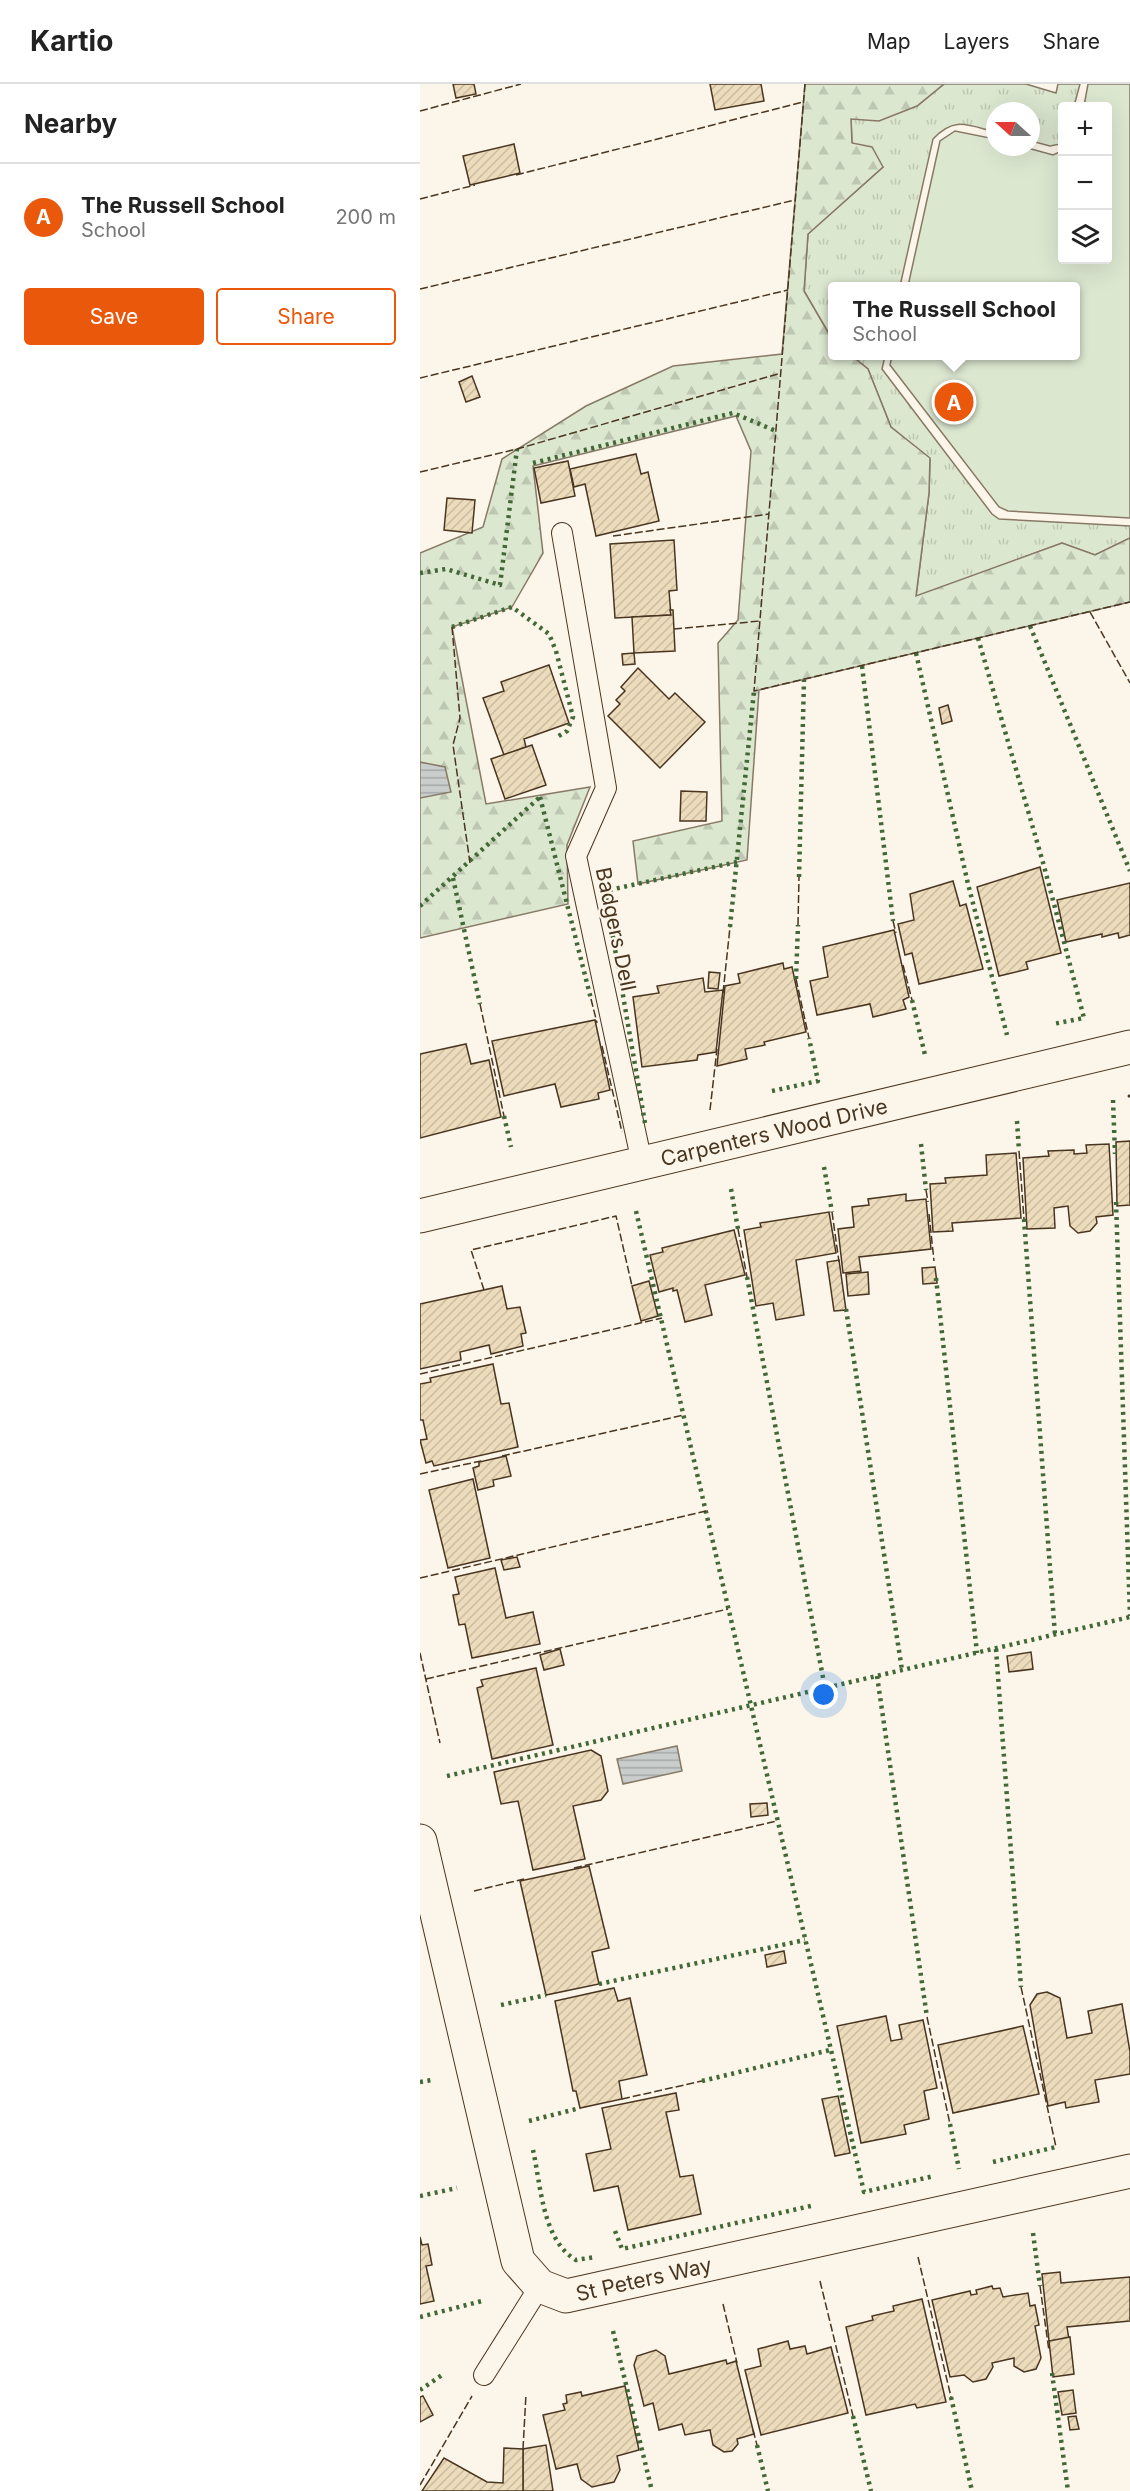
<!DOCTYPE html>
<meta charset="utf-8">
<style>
body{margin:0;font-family:Inter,sans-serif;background:#f6f6f6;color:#222}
.controls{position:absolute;right:18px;top:18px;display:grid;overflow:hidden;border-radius:6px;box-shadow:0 6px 24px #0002}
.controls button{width:54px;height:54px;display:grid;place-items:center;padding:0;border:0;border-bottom:2px solid #e0e0e0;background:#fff;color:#222;font:30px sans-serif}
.compass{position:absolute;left:566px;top:18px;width:54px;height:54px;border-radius:50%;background:#fff;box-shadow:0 6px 24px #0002;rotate:291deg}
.you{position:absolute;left:404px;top:1611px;width:21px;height:21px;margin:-15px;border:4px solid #fff;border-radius:50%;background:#1a73e8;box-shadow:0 0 0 9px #1a73e833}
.badge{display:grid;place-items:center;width:39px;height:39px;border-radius:50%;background:#ea580c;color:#fff;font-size:20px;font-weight:700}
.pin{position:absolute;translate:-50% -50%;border:3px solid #fff;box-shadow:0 2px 6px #0006}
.popup{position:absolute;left:408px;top:198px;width:252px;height:78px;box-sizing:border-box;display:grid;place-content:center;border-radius:6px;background:#fff;filter:drop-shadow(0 2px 4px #0005);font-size:20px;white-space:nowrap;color:#767676}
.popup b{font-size:22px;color:#222}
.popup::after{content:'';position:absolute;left:50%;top:100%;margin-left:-12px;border:12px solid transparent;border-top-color:#fff}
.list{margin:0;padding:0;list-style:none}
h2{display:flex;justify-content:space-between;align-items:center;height:78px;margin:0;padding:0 24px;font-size:26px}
h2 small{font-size:20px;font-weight:400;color:#767676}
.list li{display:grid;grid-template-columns:39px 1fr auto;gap:18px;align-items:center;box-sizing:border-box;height:108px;padding:0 24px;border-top:2px solid #e0e0e0}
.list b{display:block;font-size:22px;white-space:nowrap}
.list p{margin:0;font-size:20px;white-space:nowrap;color:#767676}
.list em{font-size:20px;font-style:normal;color:#767676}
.actions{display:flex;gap:12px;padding:18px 24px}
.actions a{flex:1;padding:14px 0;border:2px solid #ea580c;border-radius:6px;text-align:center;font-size:21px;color:#ea580c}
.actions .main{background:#ea580c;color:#fff}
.icon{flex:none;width:33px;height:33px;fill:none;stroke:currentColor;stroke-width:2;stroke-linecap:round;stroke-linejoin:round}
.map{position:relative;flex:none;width:710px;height:2407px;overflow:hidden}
header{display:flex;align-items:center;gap:36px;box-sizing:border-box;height:84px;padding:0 30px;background:#fff;border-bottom:2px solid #e0e0e0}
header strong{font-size:28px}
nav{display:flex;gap:33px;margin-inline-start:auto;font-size:21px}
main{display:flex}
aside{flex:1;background:#fff}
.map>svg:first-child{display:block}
</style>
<header>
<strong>Kartio</strong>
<nav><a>Map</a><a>Layers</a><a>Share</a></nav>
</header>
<main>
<aside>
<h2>Nearby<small></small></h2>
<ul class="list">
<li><span class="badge">A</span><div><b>The Russell School</b><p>School</p></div><em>200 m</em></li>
</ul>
<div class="actions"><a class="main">Save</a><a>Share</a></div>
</aside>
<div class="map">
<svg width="710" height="2407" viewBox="0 0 710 2407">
<defs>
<pattern id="grass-tufts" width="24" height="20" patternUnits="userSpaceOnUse" patternTransform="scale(1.5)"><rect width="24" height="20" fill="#dce7d0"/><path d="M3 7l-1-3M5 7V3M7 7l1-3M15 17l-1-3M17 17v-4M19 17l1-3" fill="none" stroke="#bec7b2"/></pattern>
<pattern id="forest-firs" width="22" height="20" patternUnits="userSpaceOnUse" patternTransform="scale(1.5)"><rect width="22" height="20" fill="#dce7d0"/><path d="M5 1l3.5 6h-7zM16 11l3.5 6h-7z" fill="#bec7b2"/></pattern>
<pattern id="water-rules" width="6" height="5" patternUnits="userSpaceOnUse" patternTransform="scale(1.5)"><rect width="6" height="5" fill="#c9cecd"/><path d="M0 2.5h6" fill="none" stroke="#a5a8a6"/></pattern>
<pattern id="building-hatch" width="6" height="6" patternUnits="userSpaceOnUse" patternTransform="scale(1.5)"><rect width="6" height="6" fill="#ecdcbc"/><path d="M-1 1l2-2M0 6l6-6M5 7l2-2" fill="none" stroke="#ccbda1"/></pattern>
</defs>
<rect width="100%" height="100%" fill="#fbf6e9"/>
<!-- grass -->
<g fill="url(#grass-tufts)" stroke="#887966" stroke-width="1.5">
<path d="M524,0h82l30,9 2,-9h22l-6,22h-12l-2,38 -10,2 -19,-5v-30h-36v21c-27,-7 -41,-16 -62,7l-33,147h-68v53l-28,-48 4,-57 75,-67 -31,-24 -1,-25 66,-12z"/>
<path d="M432,272h33l-3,13 110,145 7,5 131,7v12l-35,17 -33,-12 -146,54 13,-104 1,-34 -39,-32 -23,-58z"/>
</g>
<!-- forest -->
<path fill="url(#forest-firs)" stroke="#887966" stroke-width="1.5" d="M385,0h139l-27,22 -38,15 -28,-2 1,24 20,4 11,20 -75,67 -4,57 28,48v17h20l16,13 23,58 39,31 -1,35 -13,103 146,-53 33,12 35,-17v64l-371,88 -12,170 -109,24 -5,-43 89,-20 -4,-178 20,-23 13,-169 -15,-35 -203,50 10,87 -31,54 -60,20 34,177 104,-17 -23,58 1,59 -148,34v-385l63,-26 19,-68 84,-53 87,-40 109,-12z"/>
<!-- garden -->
<path fill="#dce7d0" stroke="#887966" stroke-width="1.5" d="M668,0h42v434l-122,-7 -9,-4 -109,-142 2,-9h184v-70h-168l32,-145 15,-10 40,8v8h29l29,8 9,-4v109h46v-154h-24z"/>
<!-- water -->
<g fill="url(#water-rules)" stroke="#887966" stroke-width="1.5">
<path d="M0,678l25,5 6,25 -31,6z"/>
<path d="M257,1662l5,25 -59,13 -6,-25z"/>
</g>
<!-- building -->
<g fill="url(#building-hatch)" stroke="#4a3520" stroke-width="1.5">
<path d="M33,0h21l2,10 -20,4z"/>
<path d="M290,0h51l3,17 -49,9z"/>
<path d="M94,60l6,29 -50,12 -7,-29z"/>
<path d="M52,292l8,21 -14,5 -7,-20z"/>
<path d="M216,370l5,20 7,-2 11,49 -63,15 -11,-52 -11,3 -4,-18z"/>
<path d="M148,377l7,35 -34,7 -7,-35z"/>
<path d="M27,414l28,2 -3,33 -28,-3z"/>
<path d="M254,456l3,50 -8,1 2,24 -56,3 -5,-74z"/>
<path d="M250,526h3l2,41 -41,2 -2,-36 39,-2z"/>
<path d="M214,569l1,11 -12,1 -1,-11z"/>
<path d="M129,581l20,58 -45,16 2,8 -22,8 -21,-57 21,-7 -3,-9z"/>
<path d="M218,584l31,31 6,-6 30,29 -45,46 -52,-52 12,-12 -4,-4 9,-9 -4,-4z"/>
<path d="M528,621l4,16 -10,3 -3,-16z"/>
<path d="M112,661l14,40 -41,14 -14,-40z"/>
<path d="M261,707l26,1 -1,29h-26z"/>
<path d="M620,783l21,86 -35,9 2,7 -29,7 -22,-89z"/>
<path d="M533,797l7,25 6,-2 17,65 -64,15 -7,-31 -7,2 -7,-31 16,-4 -4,-26z"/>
<path d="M710,799v52l-11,3 -1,-5 -16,4v-3l-36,8 -9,-42z"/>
<path d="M474,846l15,67 -6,3 3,9 -33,8 -3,-13 -53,11 -7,-34 18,-4 -5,-30z"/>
<path d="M363,879l1,6 8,-2 14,65 -42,10 1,3 -20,4 2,10 -30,7 8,-80 15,-3 -2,-9z"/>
<path d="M289,888l11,1 -2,16 -10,-1z"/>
<path d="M283,894l2,14 18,-2 -7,62 -18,3 -1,5 -55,7 -9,-70 26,-4 -2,-7z"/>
<path d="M175,936l15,70 -12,3 1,6 -38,8 -6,-23 -51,12 -12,-55z"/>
<path d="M46,960l5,20 18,-4 12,57 -81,21v-84z"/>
<path d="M710,1057v64l-13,1 -1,-64z"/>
<path d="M689,1060l4,71 -17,2 1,6 -7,8 -12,2 -8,-7 -2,-20 -14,2 1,20 -28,1 -4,-71 26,-2 -1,-5 26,-1v4l13,-1 -1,-8z"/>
<path d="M596,1069l5,65 -69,5 1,8 -20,1 -3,-48 16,-1 -1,-5 42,-3 -1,-20z"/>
<path d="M486,1110v7l20,-2 5,50 -72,8 2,14 -18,2 -5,-44 16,-2 -2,-20 17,-2 -1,-6z"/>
<path d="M409,1128l7,41 -40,7 8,55 -28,5 -3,-17 -17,3 -12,-76 17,-3 -1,-4z"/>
<path d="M314,1146l11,45 -40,10 7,30 -27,7 -8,-32 -4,1v-3l-14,4 -9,-37 13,-3 -1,-4z"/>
<path d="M419,1176l7,50 -12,1 -7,-49z"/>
<path d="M515,1183l2,16 -14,1 -1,-16z"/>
<path d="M448,1188l1,22 -21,2 -2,-22z"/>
<path d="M229,1197l9,35 -17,5 -9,-35z"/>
<path d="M82,1202l5,23 13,-2 6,26 -5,1 2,12 -32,8 -2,-9 -29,7 1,8 -41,9v-65z"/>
<path d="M73,1280l8,40 8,-1 9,44 -84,19 -2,-5 -6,2 -6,-23 7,-1 -4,-19h-3v-36l11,-2 -1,-4z"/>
<path d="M86,1372l5,20 -18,4 1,6 -16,4 -5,-22 6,-2v-4z"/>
<path d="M53,1395l17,79 -42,10 -19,-78z"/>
<path d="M97,1473l3,10 -16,3 -3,-10z"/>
<path d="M75,1484l11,50 27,-6 7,32 -68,14 -7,-34 -6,1 -6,-30 6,-1 -4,-17z"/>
<path d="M140,1565l4,16 -20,5 -4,-15z"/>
<path d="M611,1568l2,17 -24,3 -2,-16z"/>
<path d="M116,1584l17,77 -61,14 -15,-71 6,-2 -2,-6z"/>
<path d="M171,1666l10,6 7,35 -7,9 -28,6 12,53 -52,11 -15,-69 -17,3 -7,-32z"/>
<path d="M347,1719l1,12 -17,2 -1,-13z"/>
<path d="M169,1782l20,82 -17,4 7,32 -53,11 -26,-114z"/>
<path d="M364,1867l2,12 -19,4 -2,-12z"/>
<path d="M194,1904l4,13 12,-3 17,77 -28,6 3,18 -42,9 -4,-17h-3l-18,-90z"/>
<path d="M627,1908l13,6 7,40 25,-5 -4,-22 34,-7 8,48v22l-35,6 4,22 -33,6 -1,-6 -17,4 -18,-101 7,-11z"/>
<path d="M466,1932l5,25 11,-2 -3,-14 24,-5 14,68 -13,3 5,28 -25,6 2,9 -45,9 -24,-117z"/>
<path d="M603,1942l16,68 -86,19 -15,-68z"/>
<path d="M256,2009l3,17 -13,2 14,65 13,-2 8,39 -73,16 -10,-44 -24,5 -8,-37 25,-5 -9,-41z"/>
<path d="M418,2012l12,57 -15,3 -13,-57z"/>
<path d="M0,2153l2,8 6,-1 4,21 -6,1 8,35 -14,3z"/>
<path d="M640,2188l1,11 69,-6v44l-63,6 2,12 -20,2 -7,-67z"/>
<path d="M572,2202l1,3 7,-1 3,9 25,-4 2,13 5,-1 4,20 -4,1 6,32 -5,11 -12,3 -10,-6v-8l-22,5 1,4 -7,12 -13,3 -9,-7 -14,2 -18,-77 38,-9 1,4 6,-1 -1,-4z"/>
<path d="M502,2215l24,103 -29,6 -2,-4 -49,11 -20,-88 27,-7 -1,-4 22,-5 -1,-5z"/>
<path d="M650,2253l4,37 -21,3 -4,-36z"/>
<path d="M368,2257l2,8 15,-3 2,8 24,-7 17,66 -87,22 -16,-65 16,-4 -3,-17z"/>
<path d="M236,2266l9,6 4,18 57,-14 1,4 9,-3 18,73 -17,5 1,5 -6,7 -8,1 -11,-7 -3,-15 -25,5 -3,-11 -23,6 -6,-27 -9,3 -10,-41 3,-9z"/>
<path d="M205,2302l14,64 -22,6 3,14 -6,12 -22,5 -11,-8 -4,-15 -21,5 -13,-54 22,-5 -2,-6 4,-1 -1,-8 15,-3 1,4z"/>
<path d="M653,2306l3,23 -14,2 -4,-23z"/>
<path d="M3,2312l10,19 -13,7v-25z"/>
<path d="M656,2332l3,13 -9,1 -2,-13z"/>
<path d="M126,2361l7,46h-30v-42z"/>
<path d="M84,2364l19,1v42h-101l22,-33 43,24 16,1z"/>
</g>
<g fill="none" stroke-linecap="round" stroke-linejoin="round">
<!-- lane casing -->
<g stroke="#4a3520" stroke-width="22">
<g id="lane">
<path d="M142,449l44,255 -30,68 66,307"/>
<path d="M64,2291l56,-89"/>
</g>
</g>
<!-- street casing -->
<g stroke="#4a3520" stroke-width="35">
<g id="street">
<path id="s1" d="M0,1132l710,-169"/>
<path id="s2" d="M0,1757l98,420 22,25 26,10 564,-125"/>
</g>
</g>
<!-- lane -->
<use href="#lane" stroke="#fbf6e9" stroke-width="20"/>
<!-- street -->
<use href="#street" stroke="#fbf6e9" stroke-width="33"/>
<!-- hedge -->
<g stroke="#436837" stroke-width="4.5" stroke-dasharray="3 4.5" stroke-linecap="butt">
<path d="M113,379l200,-50 43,18"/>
<path d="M0,489l26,-4 54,16 17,-136"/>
<path d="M610,542l100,245"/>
<path d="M32,543l60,-20 37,27 7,17 17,66 -6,14 -10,6"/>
<path d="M558,554l66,228 40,152 -31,6"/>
<path d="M496,569l52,231 39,151"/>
<path d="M442,582l31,255"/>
<path d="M120,713l51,202"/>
<path d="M379,793l5,-197"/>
<path d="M33,794l27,126"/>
<path d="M0,822l120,-109"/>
<path d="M310,843l24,-236"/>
<path d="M376,895l2,-54"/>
<path d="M492,916l13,55"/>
<path d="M352,1007l46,-10 -9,-43"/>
<path d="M693,1016l2,54"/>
<path d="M84,1032l7,31"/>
<path d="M597,1037l2,30"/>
<path d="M225,1039l-40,-232 132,-29"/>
<path d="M501,1060l5,46"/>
<path d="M404,1083l8,45"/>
<path d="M311,1105l7,40"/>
<path d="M696,1118l14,414"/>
<path d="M216,1127l228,981 70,-16"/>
<path d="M604,1135l31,416"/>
<path d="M327,1193l78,411"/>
<path d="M516,1194l41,375"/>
<path d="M426,1225l56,361"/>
<path d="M576,1565l25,338"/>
<path d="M457,1592l50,341"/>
<path d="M27,1692l683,-159"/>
<path d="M179,1900l206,-44"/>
<path d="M81,1921l45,-10"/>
<path d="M282,1997l128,-31"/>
<path d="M0,1998l12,-2"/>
<path d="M109,2037l51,-13"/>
<path d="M530,2040l9,45"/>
<path d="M113,2066c8,35 9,90 43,110l19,-3"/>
<path d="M573,2078l63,-15"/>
<path d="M0,2112l37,-8"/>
<path d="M195,2147l7,18 193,-44"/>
<path d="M613,2149l7,53"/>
<path d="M0,2233l62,-16"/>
<path d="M193,2247l39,160"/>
<path d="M632,2289l16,118"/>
<path d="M0,2306l22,-15"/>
<path d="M531,2313l21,94"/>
<path d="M433,2332l18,75"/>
<path d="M337,2361l11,46"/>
</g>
<!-- fence -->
<g stroke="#4a3520" stroke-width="1.5" stroke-dasharray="8 3" stroke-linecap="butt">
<path d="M385,0l-51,607 376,-89"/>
<path d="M0,27l101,-27"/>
<path d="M96,91l287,-73"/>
<path d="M0,115l55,-14"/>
<path d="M0,205l375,-89"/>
<path d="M0,294l368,-88"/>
<path d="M0,388l97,-23 264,-76"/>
<path d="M193,452l156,-22"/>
<path d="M670,528l40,71"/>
<path d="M32,543l8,91 -7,27 17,118"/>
<path d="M254,545l86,-8"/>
<path d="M473,837l3,12"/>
<path d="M378,841l1,-48"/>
<path d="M483,881l9,35"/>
<path d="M376,895l13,59"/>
<path d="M303,909l7,-66"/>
<path d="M171,915l6,24"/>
<path d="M60,920l24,112"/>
<path d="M182,962l20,86"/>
<path d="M290,1026l7,-61"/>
<path d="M599,1067l5,68"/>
<path d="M506,1106l2,12"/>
<path d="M412,1128l7,50"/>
<path d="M509,1130l5,47"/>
<path d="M318,1145l9,48"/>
<path d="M64,1206l-13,-40 145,-34 16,70"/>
<path d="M0,1290l242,-56"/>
<path d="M82,1372l182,-41"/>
<path d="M0,1390l61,-13"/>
<path d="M0,1494l286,-67"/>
<path d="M0,1569l20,90"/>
<path d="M6,1595l302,-70"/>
<path d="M154,1784l203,-47"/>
<path d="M54,1807l50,-12"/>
<path d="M601,1903l35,160"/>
<path d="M507,1933l23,107"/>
<path d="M202,2015l80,-18"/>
<path d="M498,2173l33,140"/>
<path d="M400,2197l33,135"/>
<path d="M620,2202l9,65"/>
<path d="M303,2220l14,59"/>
<path d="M333,2346l4,15"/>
<path d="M103,2365l3,-55"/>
<path d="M0,2401l52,-89"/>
</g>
<!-- wall -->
<path stroke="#4a3520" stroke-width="3" d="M709,1012h1"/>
</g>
<g text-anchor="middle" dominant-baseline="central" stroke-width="4.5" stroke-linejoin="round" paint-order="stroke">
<!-- street labels -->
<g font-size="21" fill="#4a3520" stroke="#fbf6e9">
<text transform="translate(196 845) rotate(78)">Badgers Dell</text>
<text stroke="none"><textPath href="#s1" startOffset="364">Carpenters Wood Drive</textPath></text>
<text stroke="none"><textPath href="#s2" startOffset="572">St Peters Way</textPath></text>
</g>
</g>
</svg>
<div class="controls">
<button>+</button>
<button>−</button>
<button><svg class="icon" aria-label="layers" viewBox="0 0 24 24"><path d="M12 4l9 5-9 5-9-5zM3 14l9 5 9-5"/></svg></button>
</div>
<svg class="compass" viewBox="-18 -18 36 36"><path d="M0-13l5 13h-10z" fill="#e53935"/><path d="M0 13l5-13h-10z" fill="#767676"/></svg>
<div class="you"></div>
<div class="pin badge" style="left:534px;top:318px">A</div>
<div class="popup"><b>The Russell School</b>School</div>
</div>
</main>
